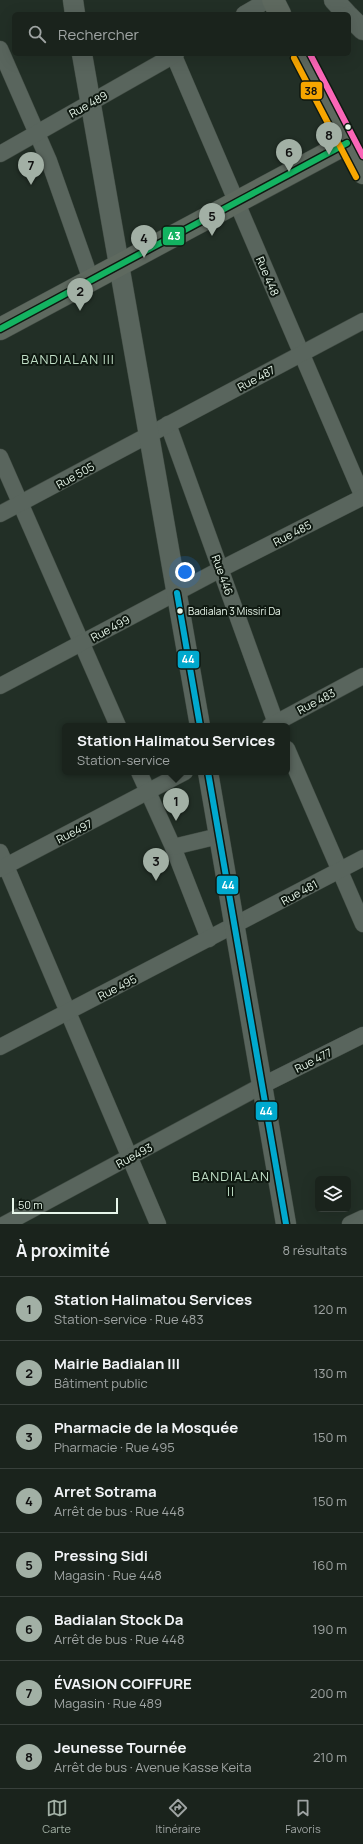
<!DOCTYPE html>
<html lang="fr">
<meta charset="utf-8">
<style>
body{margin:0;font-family:Manrope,sans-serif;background:#272f29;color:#f1f3f6}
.controls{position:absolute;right:12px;bottom:12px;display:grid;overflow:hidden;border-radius:6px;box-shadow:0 4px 16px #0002}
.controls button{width:36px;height:36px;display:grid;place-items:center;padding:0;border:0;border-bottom:1px solid #38403b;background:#1a231c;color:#f1f3f6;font:20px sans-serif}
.scale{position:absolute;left:12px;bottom:10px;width:106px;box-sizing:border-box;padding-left:4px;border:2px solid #e7f6ea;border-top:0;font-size:11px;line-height:14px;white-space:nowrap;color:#e7f6ea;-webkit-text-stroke:3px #0f1911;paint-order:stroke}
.you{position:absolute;left:185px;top:572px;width:14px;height:14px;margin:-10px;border:3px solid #fff;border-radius:50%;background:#1a73e8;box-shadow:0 0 0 6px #1a73e833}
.badge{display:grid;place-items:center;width:26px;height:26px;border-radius:50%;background:#a2b0a5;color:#111;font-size:13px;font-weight:700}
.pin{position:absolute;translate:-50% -33px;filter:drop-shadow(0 1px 2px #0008)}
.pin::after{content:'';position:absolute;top:21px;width:14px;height:12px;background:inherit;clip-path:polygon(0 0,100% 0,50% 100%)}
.popup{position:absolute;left:62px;top:723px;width:228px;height:52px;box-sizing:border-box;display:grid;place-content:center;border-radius:6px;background:#1a231c;filter:drop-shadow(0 1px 3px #0005);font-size:13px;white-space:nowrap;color:#9fa4a3}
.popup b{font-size:15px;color:#f1f3f6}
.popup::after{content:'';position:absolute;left:50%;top:100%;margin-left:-8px;border:8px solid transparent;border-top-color:#1a231c}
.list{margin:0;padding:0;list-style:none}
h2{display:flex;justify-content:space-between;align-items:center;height:52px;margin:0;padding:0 16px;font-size:17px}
h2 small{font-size:13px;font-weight:400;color:#9fa4a3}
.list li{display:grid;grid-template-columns:26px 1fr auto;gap:12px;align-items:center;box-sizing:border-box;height:64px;padding:0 16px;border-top:1px solid #38403b}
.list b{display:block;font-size:15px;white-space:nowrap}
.list p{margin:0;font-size:13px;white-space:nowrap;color:#9fa4a3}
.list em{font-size:13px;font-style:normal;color:#9fa4a3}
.icon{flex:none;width:22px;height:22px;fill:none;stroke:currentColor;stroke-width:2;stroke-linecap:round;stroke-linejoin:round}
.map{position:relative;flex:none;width:363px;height:1224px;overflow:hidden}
.search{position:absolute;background:#1a231c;box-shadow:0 4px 16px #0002;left:12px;right:12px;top:12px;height:44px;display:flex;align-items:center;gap:10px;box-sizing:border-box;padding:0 14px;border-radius:6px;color:#9fa4a3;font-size:15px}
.sheet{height:564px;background:#1a231c}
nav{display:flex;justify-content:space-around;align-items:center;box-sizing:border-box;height:56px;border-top:1px solid #38403b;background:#1a231c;font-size:11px;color:#9fa4a3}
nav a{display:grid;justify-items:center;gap:2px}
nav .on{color:#a2b0a5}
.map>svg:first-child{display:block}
</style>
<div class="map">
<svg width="363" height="1224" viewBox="0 0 363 1224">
<rect width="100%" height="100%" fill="#222f26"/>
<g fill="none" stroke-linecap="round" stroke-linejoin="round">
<!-- minor casing -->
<g stroke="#404b43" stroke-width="17">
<g id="minor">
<path d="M244,14l24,-14"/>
<path d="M0,49l49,112 42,119"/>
<path d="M174,56l189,441"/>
<path d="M0,154l176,-100"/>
<path d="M168,424l109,302"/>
<path d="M0,457l118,269"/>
<path d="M0,514l363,-193"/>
<path d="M0,686l221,-117 142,-72"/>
<path d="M270,726l93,-50"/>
<path d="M287,749l76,175"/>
<path d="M139,772l34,75 36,92"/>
<path d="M173,847l46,-11"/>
<path d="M0,852l158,372"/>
<path d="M0,869l185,-97"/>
<path d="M0,1047l363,-189"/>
<path d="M5,1224l258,-139 100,-50"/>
<path d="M350,1224l13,-6"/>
</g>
</g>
<!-- tertiary casing -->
<g stroke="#404b43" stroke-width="21">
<g id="tertiary">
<path d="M73,0l2,14"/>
<path d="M334,0l13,14"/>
<path d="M349,16l14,14"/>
<path d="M82,54l118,672"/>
<path d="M208,772l78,452"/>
</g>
</g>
<!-- secondary casing -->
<g stroke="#404b43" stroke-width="23">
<g id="secondary">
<path d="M273,0l7,14"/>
<path d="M301,54l62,119"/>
<path d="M0,329l347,-186"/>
</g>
</g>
<!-- minor -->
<use href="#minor" stroke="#59655d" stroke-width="16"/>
<!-- tertiary -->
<use href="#tertiary" stroke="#59655d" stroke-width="20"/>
<!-- secondary -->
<use href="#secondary" stroke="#5e695f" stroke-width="22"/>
<!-- bus-1 casing -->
<g stroke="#0f1911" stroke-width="9">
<path id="bus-1" d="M0,329l347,-186"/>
</g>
<!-- bus-2 casing -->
<g stroke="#0f1911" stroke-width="9">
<g id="bus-2">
<path d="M177,593l23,133"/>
<path d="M208,772l78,452"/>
</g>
</g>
<!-- bus-3 casing -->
<g stroke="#0f1911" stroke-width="9">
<path id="bus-3" d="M294,58l62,119"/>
</g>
<!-- bus-4 casing -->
<g stroke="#0f1911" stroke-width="9">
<path id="bus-4" d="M310,54l53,102"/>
</g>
<!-- bus-1 -->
<use href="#bus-1" stroke="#13b361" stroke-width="6"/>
<!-- bus-2 -->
<use href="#bus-2" stroke="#00a9ce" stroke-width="6"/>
<!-- bus-3 -->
<use href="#bus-3" stroke="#f7a600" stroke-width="6"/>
<!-- bus-4 -->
<use href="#bus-4" stroke="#fa66b7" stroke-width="6"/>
</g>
<!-- markers -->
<g fill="#e7f6ea" stroke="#0f1911" stroke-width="1.5">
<circle cx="348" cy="127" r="3.5"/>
<circle cx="180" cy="611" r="3.5"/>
</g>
<g text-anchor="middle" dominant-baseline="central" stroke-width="4" stroke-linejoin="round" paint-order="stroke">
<!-- bus labels -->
<g font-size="10" fill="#e7f6ea" stroke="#0f1911" text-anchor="start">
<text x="188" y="611">Badialan 3 Missiri Da</text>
</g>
<!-- street labels -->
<g font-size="11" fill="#e7f6ea" stroke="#0f1911">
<text transform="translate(88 104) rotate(-29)">Rue 489</text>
<text transform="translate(268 276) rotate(67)">Rue 448</text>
<text transform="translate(256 378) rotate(-28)">Rue 487</text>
<text transform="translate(75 475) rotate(-29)">Rue 505</text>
<text transform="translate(292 533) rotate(-27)">Rue 485</text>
<text transform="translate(223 575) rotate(70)">Rue 446</text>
<text transform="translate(110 628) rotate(-28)">Rue 499</text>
<text transform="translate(316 701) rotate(-28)">Rue 483</text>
<text transform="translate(74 831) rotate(-27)">Rue497</text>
<text transform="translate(299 892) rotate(-28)">Rue 481</text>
<text transform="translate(117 987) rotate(-27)">Rue 495</text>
<text transform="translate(313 1060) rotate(-27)">Rue 477</text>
<text transform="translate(134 1155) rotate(-28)">Rue493</text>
</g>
<!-- quarter labels -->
<g font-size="13" letter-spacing="1" fill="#c1dfc7" stroke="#0f1911">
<text x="68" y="359">BANDIALAN III</text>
<text x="231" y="1176">BANDIALAN<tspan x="231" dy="15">II</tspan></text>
</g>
</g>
<g stroke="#0f1911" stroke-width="1.5">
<rect x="300" y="81" width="23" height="19" rx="4" fill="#f7a600"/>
<rect x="162" y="226" width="23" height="20" rx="4" fill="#13b361"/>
<rect x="177" y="650" width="23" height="19" rx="4" fill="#00a9ce"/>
<rect x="216" y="875" width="23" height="20" rx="4" fill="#00a9ce"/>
<rect x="255" y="1101" width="23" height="20" rx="4" fill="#00a9ce"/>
</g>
<g font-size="11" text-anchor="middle" font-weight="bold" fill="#fff">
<text x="174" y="240">43</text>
<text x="188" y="663">44</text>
<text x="228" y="889">44</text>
<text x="266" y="1115">44</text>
</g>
<g font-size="11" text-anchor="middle" font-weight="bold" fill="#111">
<text x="311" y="95">38</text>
</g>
</svg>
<div class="controls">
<button><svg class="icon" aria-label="layers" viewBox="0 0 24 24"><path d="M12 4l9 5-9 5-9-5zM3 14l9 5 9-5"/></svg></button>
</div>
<div class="scale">50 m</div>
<div class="you"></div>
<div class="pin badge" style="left:176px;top:821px">1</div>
<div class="popup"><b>Station Halimatou Services</b>Station-service</div>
<div class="pin badge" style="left:80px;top:311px">2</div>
<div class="pin badge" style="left:156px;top:881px">3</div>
<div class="pin badge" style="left:144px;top:258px">4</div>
<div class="pin badge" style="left:212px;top:236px">5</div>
<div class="pin badge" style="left:289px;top:172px">6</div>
<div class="pin badge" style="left:31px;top:185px">7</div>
<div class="pin badge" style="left:329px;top:155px">8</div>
<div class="search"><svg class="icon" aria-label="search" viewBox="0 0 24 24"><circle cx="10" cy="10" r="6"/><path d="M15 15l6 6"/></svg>Rechercher</div>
</div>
<section class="sheet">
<h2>À proximité<small>8 résultats</small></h2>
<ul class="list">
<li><span class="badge">1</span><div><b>Station Halimatou Services</b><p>Station-service · Rue 483</p></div><em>120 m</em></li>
<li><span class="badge">2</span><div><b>Mairie Badialan III</b><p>Bâtiment public</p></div><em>130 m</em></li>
<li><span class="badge">3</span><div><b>Pharmacie de la Mosquée</b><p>Pharmacie · Rue 495</p></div><em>150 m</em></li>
<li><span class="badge">4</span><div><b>Arret Sotrama</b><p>Arrêt de bus · Rue 448</p></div><em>150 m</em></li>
<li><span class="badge">5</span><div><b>Pressing Sidi</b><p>Magasin · Rue 448</p></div><em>160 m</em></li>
<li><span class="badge">6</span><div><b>Badialan Stock Da</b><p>Arrêt de bus · Rue 448</p></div><em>190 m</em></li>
<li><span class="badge">7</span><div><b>ÉVASION COIFFURE</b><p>Magasin · Rue 489</p></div><em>200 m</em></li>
<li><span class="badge">8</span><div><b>Jeunesse Tournée</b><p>Arrêt de bus · Avenue Kasse Keita</p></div><em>210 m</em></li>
</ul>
</section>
<nav>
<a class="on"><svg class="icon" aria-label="map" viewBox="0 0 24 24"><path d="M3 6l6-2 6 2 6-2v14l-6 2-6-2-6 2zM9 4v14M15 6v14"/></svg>Carte</a>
<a><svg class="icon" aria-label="directions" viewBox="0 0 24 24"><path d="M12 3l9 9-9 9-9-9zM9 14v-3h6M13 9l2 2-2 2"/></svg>Itinéraire</a>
<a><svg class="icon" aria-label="saved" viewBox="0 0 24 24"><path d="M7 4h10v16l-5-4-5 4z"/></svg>Favoris</a>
</nav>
